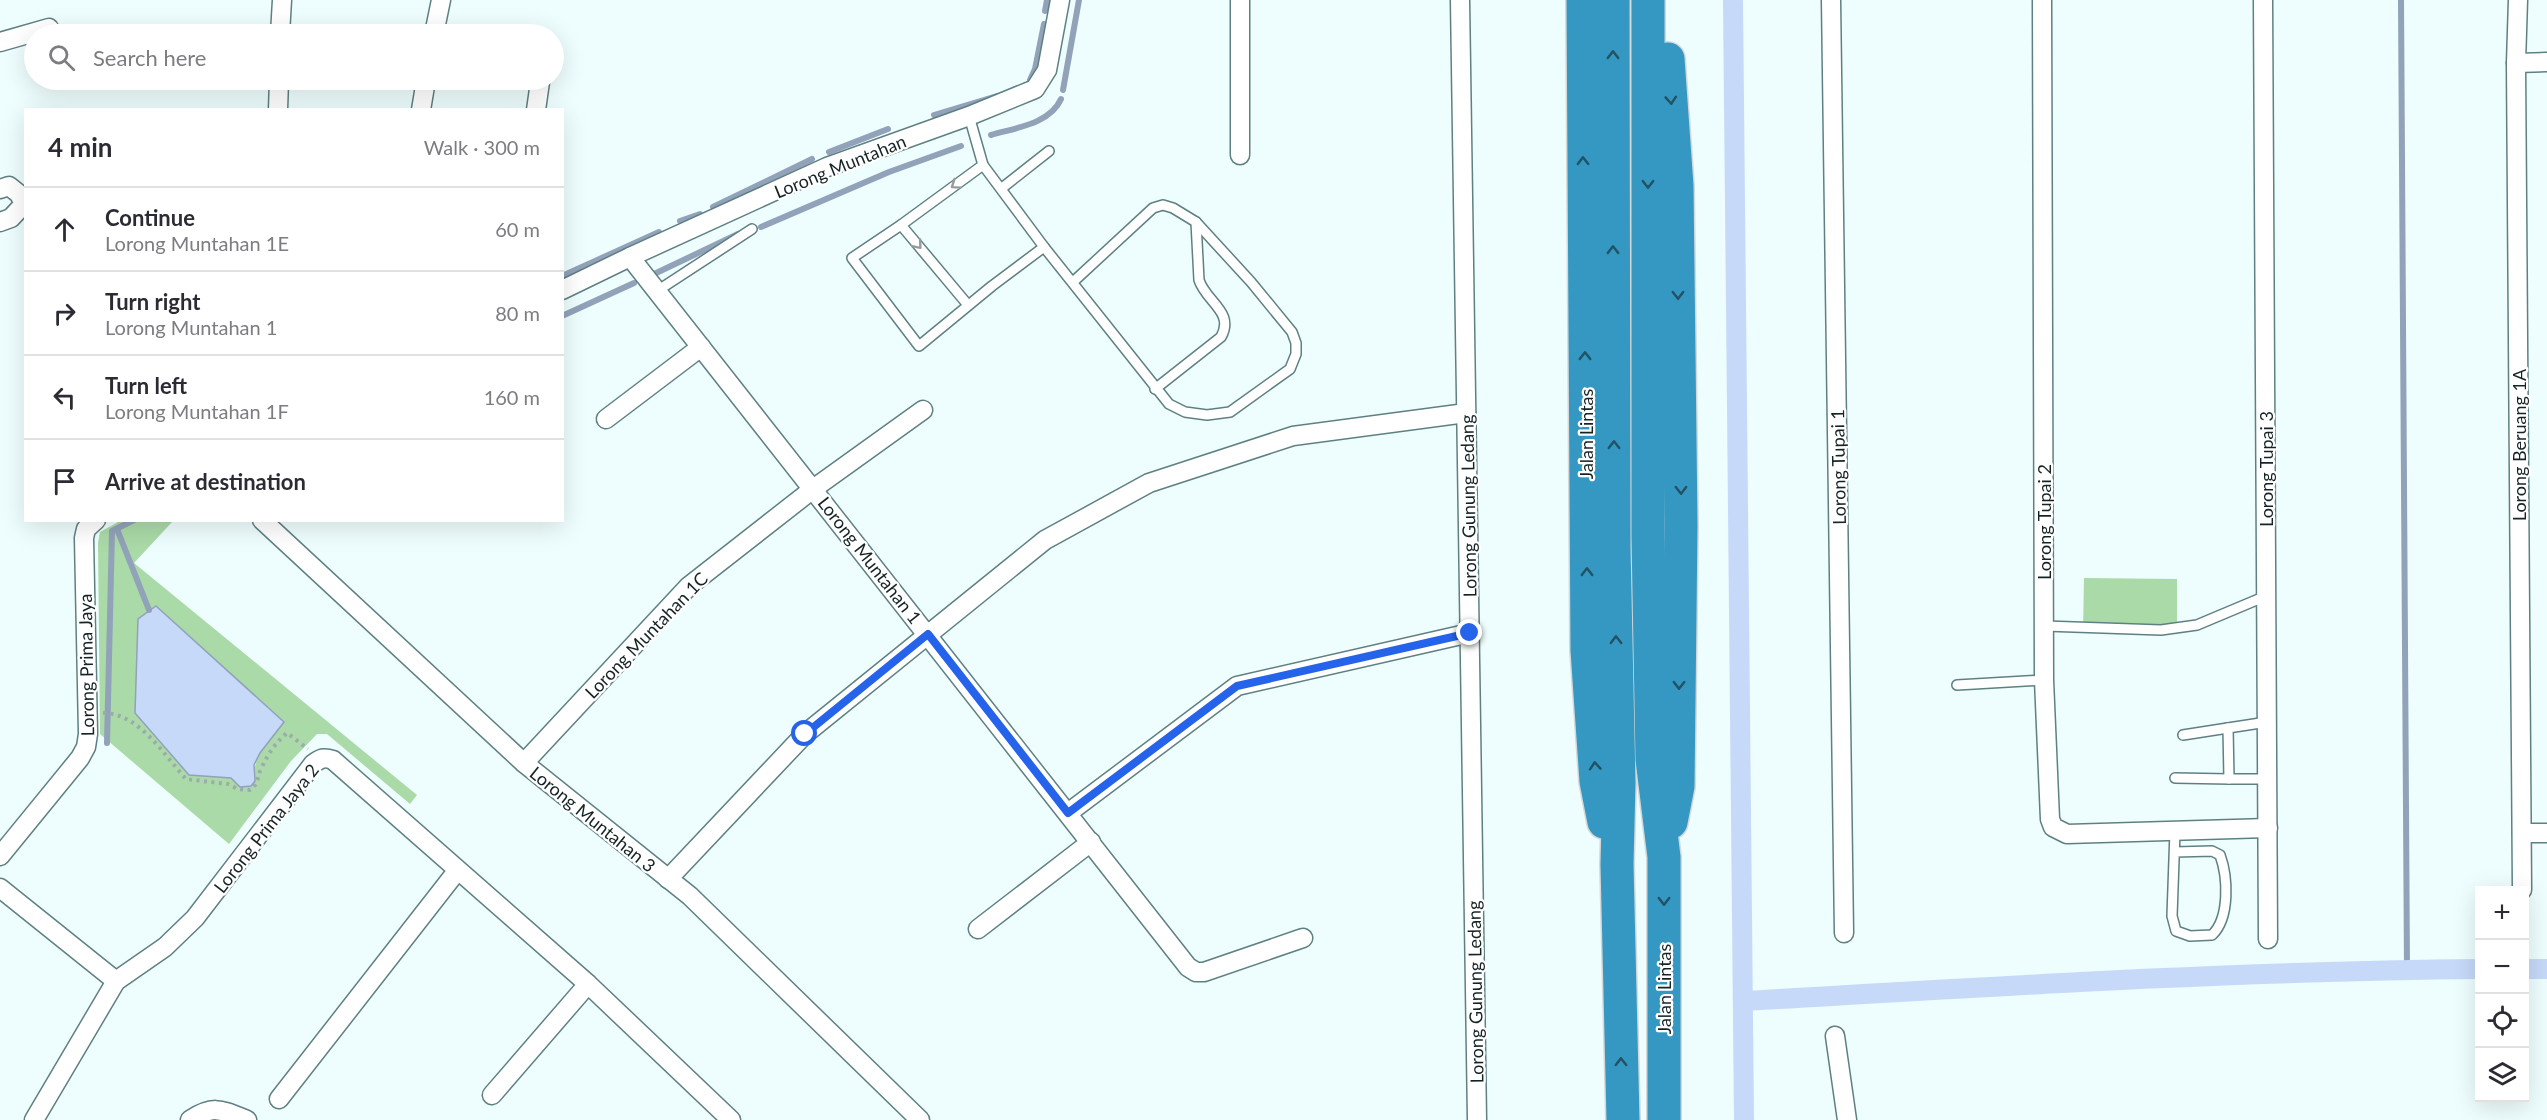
<!DOCTYPE html>
<meta charset="utf-8">
<style>
body{margin:0;font-family:Lato,sans-serif;background:#f2f2f3;color:#2b2b33}
.controls{position:absolute;right:18px;bottom:18px;display:grid;overflow:hidden;border-radius:0px;box-shadow:0 6px 24px #0002}
.controls button{width:54px;height:54px;display:grid;place-items:center;padding:0;border:0;border-bottom:2px solid #e1e1e2;background:#fff;color:#2b2b33;font:30px sans-serif}
.stop{position:absolute;width:18px;height:18px;margin:-14px;border:4px solid #2563eb;border-radius:50%;background:#fff}
.stop.end{background:#2563eb;border-color:#fff;box-shadow:0 2px 6px #0008}
.list{margin:0;padding:0;list-style:none}
h2{display:flex;justify-content:space-between;align-items:center;height:78px;margin:0;padding:0 24px;font-size:26px}
h2 small{font-size:20px;font-weight:400;color:#7c7c81}
.list li{display:grid;grid-template-columns:39px 1fr auto;gap:18px;align-items:center;box-sizing:border-box;height:84px;padding:0 24px;border-top:2px solid #e1e1e2}
.list b{display:block;font-size:22px;white-space:nowrap}
.list p{margin:0;font-size:20px;white-space:nowrap;color:#7c7c81}
.list em{font-size:20px;font-style:normal;color:#7c7c81}
.icon{flex:none;width:33px;height:33px;fill:none;stroke:currentColor;stroke-width:2;stroke-linecap:round;stroke-linejoin:round}
.map{position:relative;flex:none;width:2547px;height:1120px;overflow:hidden}
.search{position:absolute;background:#fff;box-shadow:0 6px 24px #0002;left:24px;top:24px;width:540px;height:66px;display:flex;align-items:center;gap:15px;box-sizing:border-box;padding:0 21px;border-radius:33px;color:#7c7c81;font-size:22px}
.panel{position:absolute;background:#fff;box-shadow:0 6px 24px #0002;left:24px;top:108px;width:540px;height:414px;border-radius:0px}
.map>svg:first-child{display:block}
</style>
<div class="map">
<svg width="2547" height="1120" viewBox="0 0 2547 1120">
<rect width="100%" height="100%" fill="#eefdfd"/>
<!-- green -->
<g fill="#aadaa7" fill-rule="evenodd">
<path d="M120,521h53l-39,42 283,232 -7,9 -83,-70h-10l-26,27 -62,83 -129,-110 -2,-191 2,-11zM155,606l129,116c-13,16 -32,33 -29,55l-15,10 -8,-9 -94,-159z"/>
<path d="M2084,578l93,1v54l-94,-1z"/>
</g>
<!-- water -->
<path fill="#c6d9f9" stroke="#91a2b9" stroke-width="1.5" d="M156,606l128,116 -24,31 -6,12 1,16 -4,5 -11,1 -9,-9 -42,-3 -54,-62 3,-94z"/>
<g fill="none" stroke-linecap="round" stroke-linejoin="round">
<!-- stream -->
<g stroke="#91a2b9" stroke-width="6">
<path d="M2401,0l6,970"/>
<path d="M1045,11l2,-11"/>
<path d="M1030,80l5,-11 9,-45"/>
<path d="M1063,90l16,-90"/>
<path d="M934,115l63,-19"/>
<path d="M991,135c24,-7 59,-11 70,-36"/>
<path d="M829,152l59,-23"/>
<path d="M713,207l99,-48"/>
<path d="M680,221l20,-7"/>
<path d="M761,227l128,-55 72,-26"/>
<path d="M652,275l86,-41"/>
<path d="M562,276l97,-44"/>
<path d="M562,316l72,-33"/>
<path d="M117,529l32,81"/>
<path d="M107,743l5,-212 22,-11"/>
</g>
<!-- canal -->
<g stroke="#c6d9f9" stroke-width="20">
<path d="M1733,0l11,1120"/>
<path d="M2524,969h23"/>
<path d="M1744,1001c245,-14 490,-30 736,-32"/>
</g>
<!-- lane casing -->
<g stroke="#5f8082" stroke-width="12">
<g id="lane">
<path d="M969,116l14,49 61,82 125,157 16,8 22,3 23,-3 60,-43 6,-15v-11l-4,-11 -41,-50 -55,-60 -23,-14 -10,-3 -10,3 -80,74"/>
<path d="M1002,188l47,-37"/>
<path d="M901,225l-49,33 67,88 73,-60 52,-39"/>
<path d="M657,291l95,-62"/>
<path d="M968,305l-67,-80 82,-60"/>
<path d="M1155,389l66,-52c14,-25 -15,-35 -22,-57l-3,-58"/>
<path d="M2045,626l116,4 36,-5 69,-29"/>
<path d="M1957,685l87,-5"/>
<path d="M2267,722l-39,6 1,51h38"/>
<path d="M2183,735l45,-7"/>
<path d="M2175,778l54,1"/>
<path d="M2175,852l37,-1 8,4c8,22 10,63 -8,80l-22,1 -14,-5 -4,-15 3,-85"/>
</g>
</g>
<!-- street casing -->
<g stroke="#5f8082" stroke-width="21">
<g id="street">
<path d="M1460,0l17,1120"/>
<path d="M1831,0l13,933"/>
<path d="M2042,0l2,680 6,139 3,8 14,7 201,-6"/>
<path d="M2263,0l5,939"/>
<path d="M2518,0l-2,63 6,827"/>
<path d="M280,34l2,-34"/>
<path d="M434,34l7,-34"/>
<path d="M0,42l49,-14"/>
<path d="M2516,63l31,-1"/>
<path d="M278,110l1,-30"/>
<path d="M421,110l5,-30"/>
<path d="M536,110l4,-28"/>
<path d="M1240,155v-155"/>
<path d="M0,189l9,-3 10,8 5,10 -13,14 -11,4"/>
<path d="M630,257l558,710 8,5h8l99,-34"/>
<path d="M562,290l68,-33 197,-90 142,-51 66,-27 12,-19 13,-70"/>
<path d="M606,419l95,-72"/>
<path d="M262,520l262,243 166,133 230,224"/>
<path d="M524,763l165,-177 124,-97 110,-79"/>
<path d="M1068,813l169,-127 233,-53"/>
<path d="M2522,833h25"/>
<path d="M0,856l80,-98 6,-11 2,-13 -4,-196 2,-9 10,-9"/>
<path d="M668,879l137,-145 240,-194 104,-57 144,-47 173,-23"/>
<path d="M0,888l116,93"/>
<path d="M978,929l113,-87"/>
<path d="M1835,1036l12,84"/>
<path d="M492,1095l96,-111"/>
<path d="M279,1099l178,-228"/>
<path d="M34,1120l82,-139 49,-34 30,-29 118,-154c8,-6 11,-7 20,-4l255,224 143,136"/>
<path d="M190,1120c24,-16 32,-10 57,0"/>
</g>
</g>
<!-- highway casing -->
<g stroke="#d5d7d8" stroke-width="36">
<g id="highway">
<path d="M1583,0l4,650 9,131 8,41"/>
<path d="M1613,0l1,548 5,235 -2,81 6,256"/>
<path d="M1648,0v537l4,222 12,98v263"/>
<path d="M1668,59l9,127 4,339 -3,261 -7,36"/>
</g>
</g>
<!-- path -->
<path stroke="#9dabab" stroke-width="4" stroke-dasharray="3 4.5" stroke-linecap="butt" d="M103,713c36,0 61,42 83,66l42,5 10,5 12,1c10,-8 6,-11 11,-21 7,-15 14,-26 26,-36l21,16"/>
<!-- lane -->
<use href="#lane" stroke="#fff" stroke-width="9"/>
<!-- street -->
<use href="#street" stroke="#fff" stroke-width="18"/>
<!-- highway -->
<use href="#highway" stroke="#3498c3" stroke-width="33"/>
</g>
<!-- one-way arrows -->
<defs><path id="oneway-chevron" d="M-2-3.5L2.5 0L-2 3.5" fill="none" stroke-width="1.6" stroke-linecap="round" stroke-linejoin="round" transform="scale(1.5)"/></defs>
<g stroke="#225264">
<use href="#oneway-chevron" transform="translate(1613 55) rotate(-90)"/>
<use href="#oneway-chevron" transform="translate(1671 100) rotate(86)"/>
<use href="#oneway-chevron" transform="translate(1583 161) rotate(-91)"/>
<use href="#oneway-chevron" transform="translate(1648 184) rotate(90)"/>
<use href="#oneway-chevron" transform="translate(1613 250) rotate(-90)"/>
<use href="#oneway-chevron" transform="translate(1678 295) rotate(89)"/>
<use href="#oneway-chevron" transform="translate(1585 356) rotate(-90)"/>
<use href="#oneway-chevron" transform="translate(1614 445) rotate(-90)"/>
<use href="#oneway-chevron" transform="translate(1681 490) rotate(89)"/>
<use href="#oneway-chevron" transform="translate(1587 572) rotate(-90)"/>
<use href="#oneway-chevron" transform="translate(1616 640) rotate(-91)"/>
<use href="#oneway-chevron" transform="translate(1679 685) rotate(91)"/>
<use href="#oneway-chevron" transform="translate(1595 766) rotate(-94)"/>
<use href="#oneway-chevron" transform="translate(1664 901) rotate(90)"/>
<use href="#oneway-chevron" transform="translate(1621 1062) rotate(-91)"/>
</g>
<g stroke="#969c9c">
<use href="#oneway-chevron" transform="translate(955 185) rotate(145)"/>
<use href="#oneway-chevron" transform="translate(918 245) rotate(50)"/>
</g>
<g fill="none" stroke-linecap="round" stroke-linejoin="round">
<!-- route -->
<path stroke="#2563eb" stroke-width="8" d="M805,734l123,-100 140,179 169,-127 233,-53"/>
</g>
<g text-anchor="middle" dominant-baseline="central" stroke-width="4.5" stroke-linejoin="round" paint-order="stroke">
<!-- street labels -->
<g font-size="18" fill="#162324" stroke="#fff">
<text transform="translate(840 166) rotate(-22)">Lorong Muntahan</text>
<text transform="translate(1586 434) rotate(-90)">Jalan Lintas</text>
<text transform="translate(2519 445) rotate(-90)">Lorong Beruang 1A</text>
<text transform="translate(1838 467) rotate(-91)">Lorong Tupai 1</text>
<text transform="translate(2266 469) rotate(-90)">Lorong Tupai 3</text>
<text transform="translate(1468 506) rotate(-91)">Lorong Gunung Ledang</text>
<text transform="translate(2044 522) rotate(-90)">Lorong Tupai 2</text>
<text transform="translate(870 560) rotate(52)">Lorong Muntahan 1</text>
<text transform="translate(646 635) rotate(-46)">Lorong Muntahan 1C</text>
<text transform="translate(86 665) rotate(-91)">Lorong Prima Jaya</text>
<text transform="translate(593 819) rotate(39)">Lorong Muntahan 3</text>
<text transform="translate(266 828) rotate(-52)">Lorong Prima Jaya 2</text>
<text transform="translate(1664 989) rotate(-90)">Jalan Lintas</text>
<text transform="translate(1475 992) rotate(-91)">Lorong Gunung Ledang</text>
</g>
</g>
</svg>
<div class="controls">
<button>+</button>
<button>−</button>
<button><svg class="icon" aria-label="locate" viewBox="0 0 24 24"><circle cx="12" cy="12" r="6"/><path d="M12 2v4M12 18v4M2 12h4M18 12h4"/></svg></button>
<button><svg class="icon" aria-label="layers" viewBox="0 0 24 24"><path d="M12 4l9 5-9 5-9-5zM3 14l9 5 9-5"/></svg></button>
</div>
<div class="stop" style="left:805px;top:734px"></div>
<div class="stop end" style="left:1470px;top:633px"></div>
<div class="search"><svg class="icon" aria-label="search" viewBox="0 0 24 24"><circle cx="10" cy="10" r="6"/><path d="M15 15l6 6"/></svg>Search here</div>
<section class="panel">
<h2>4 min<small>Walk · 300 m</small></h2>
<ul class="list">
<li><svg class="icon" aria-label="ahead" viewBox="0 0 24 24"><path d="M12 20V5M6 11l6-6 6 6"/></svg><div><b>Continue</b><p>Lorong Muntahan 1E</p></div><em>60 m</em></li>
<li><svg class="icon" aria-label="right" viewBox="0 0 24 24"><path d="M7 20v-9h11M14 6l5 5-5 5"/></svg><div><b>Turn right</b><p>Lorong Muntahan 1</p></div><em>80 m</em></li>
<li><svg class="icon" aria-label="left" viewBox="0 0 24 24"><path d="M17 20v-9H6M10 6l-5 5 5 5"/></svg><div><b>Turn left</b><p>Lorong Muntahan 1F</p></div><em>160 m</em></li>
<li><svg class="icon" aria-label="arrive" viewBox="0 0 24 24"><path d="M6 21V4h12l-3 4 3 4H6"/></svg><div><b>Arrive at destination</b></div></li>
</ul>
</section>
</div>
